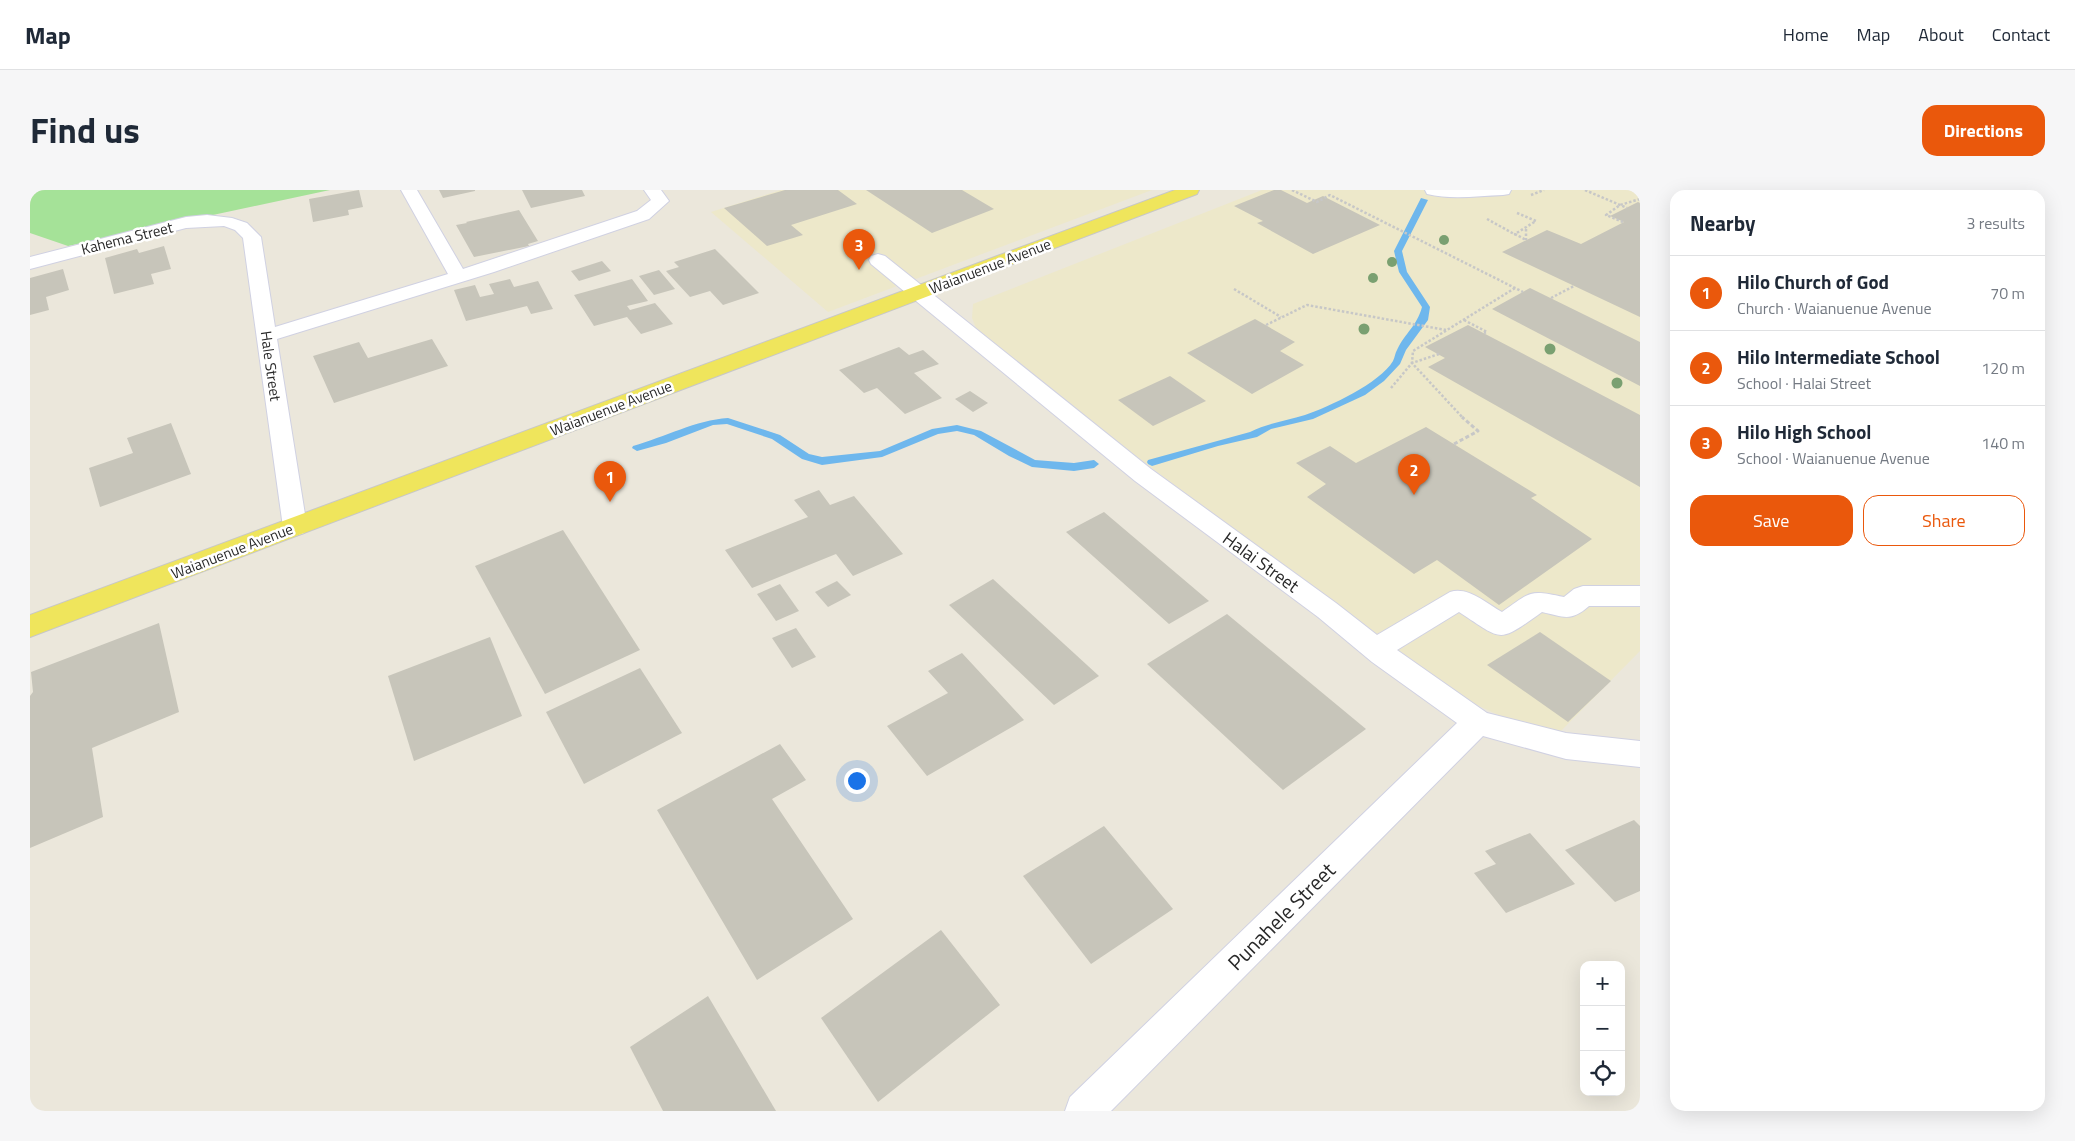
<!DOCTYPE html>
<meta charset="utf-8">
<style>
body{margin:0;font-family:"Titillium Web",sans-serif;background:#f6f6f7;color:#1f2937}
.controls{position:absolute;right:15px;bottom:15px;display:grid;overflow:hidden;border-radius:10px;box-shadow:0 5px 20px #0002}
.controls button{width:45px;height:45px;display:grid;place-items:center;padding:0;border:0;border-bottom:1px solid #e0e1e3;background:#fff;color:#1f2937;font:25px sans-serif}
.you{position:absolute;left:826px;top:590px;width:18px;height:18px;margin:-12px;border:4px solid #fff;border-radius:50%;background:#1a73e8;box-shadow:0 0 0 8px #1a73e833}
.badge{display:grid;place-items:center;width:32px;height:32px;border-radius:50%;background:#ea580c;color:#fff;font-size:16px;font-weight:700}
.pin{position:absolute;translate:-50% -41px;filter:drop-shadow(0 1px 2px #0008)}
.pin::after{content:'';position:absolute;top:26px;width:18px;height:15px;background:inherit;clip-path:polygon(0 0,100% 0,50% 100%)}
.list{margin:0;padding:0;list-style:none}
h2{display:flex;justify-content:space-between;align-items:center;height:65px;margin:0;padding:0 20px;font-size:21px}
h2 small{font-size:16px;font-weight:400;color:#747a83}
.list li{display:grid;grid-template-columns:32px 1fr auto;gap:15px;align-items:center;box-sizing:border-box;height:75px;padding:0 20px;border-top:1px solid #e0e1e3}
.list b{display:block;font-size:19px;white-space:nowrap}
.list p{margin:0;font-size:16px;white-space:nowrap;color:#747a83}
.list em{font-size:16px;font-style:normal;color:#747a83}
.actions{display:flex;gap:10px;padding:15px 20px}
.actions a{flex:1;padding:11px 0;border:1px solid #ea580c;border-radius:15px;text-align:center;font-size:18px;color:#ea580c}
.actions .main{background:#ea580c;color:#fff}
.icon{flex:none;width:28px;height:28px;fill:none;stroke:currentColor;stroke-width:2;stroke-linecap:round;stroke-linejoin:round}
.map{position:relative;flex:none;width:1610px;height:921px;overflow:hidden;border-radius:15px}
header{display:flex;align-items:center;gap:30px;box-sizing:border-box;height:70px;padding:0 25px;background:#fff;border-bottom:1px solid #e0e1e3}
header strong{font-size:24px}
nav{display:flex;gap:28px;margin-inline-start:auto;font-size:18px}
.intro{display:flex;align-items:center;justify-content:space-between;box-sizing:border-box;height:120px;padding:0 30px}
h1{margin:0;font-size:35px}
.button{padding:12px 22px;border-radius:15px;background:#ea580c;color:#fff;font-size:18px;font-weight:700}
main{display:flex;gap:30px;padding:0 30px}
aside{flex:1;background:#fff;border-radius:15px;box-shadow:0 5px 20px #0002}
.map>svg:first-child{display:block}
</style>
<header>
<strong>Map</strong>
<nav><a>Home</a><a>Map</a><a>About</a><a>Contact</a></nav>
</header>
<div class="intro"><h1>Find us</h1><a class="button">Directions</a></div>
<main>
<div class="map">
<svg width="1610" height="921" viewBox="0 0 1610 921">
<rect width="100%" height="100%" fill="#ebe7db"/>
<!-- education -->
<g fill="#ede8ca">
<path d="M751,0h371l-324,122 -117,-100z"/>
<path d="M1232,0h378v461l-80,81 -51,-12 -64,-30 -465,-352 -8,-20 1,-14z"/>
</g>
<!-- green -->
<path fill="#a5e298" d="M0,0h300l-262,56 -38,-13z"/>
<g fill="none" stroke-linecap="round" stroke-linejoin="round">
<!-- stream -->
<g fill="#6eb7ed" fill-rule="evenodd">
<path d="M1391,8l7,2 -26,51 5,21 23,35 -2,13 -22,30 -6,14 -16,17 -19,14 -52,24 -42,10 -14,8 -39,9 -66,20 -4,-2 -1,-2 1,-2 102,-28c18,-9 36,-11 55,-17 24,-8 75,-32 88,-54 2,-4 2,-8 4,-11 8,-17 20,-24 25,-43l-23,-35 -5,-21z"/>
<path d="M698,228l52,17 29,19 13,3 58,-6 52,-22 25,-4 24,6 54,29 39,3 20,-3 5,4 -5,4 -20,3 -42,-4 -23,-11 -35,-21 -17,-4 -19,3 -56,23 -60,8 -20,-6 -30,-20 -45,-15 -14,1 -47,18 -29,8 -5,-3 1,-2c32,-9 63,-26 95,-28z"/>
</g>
</g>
<!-- building -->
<g fill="#c7c5ba">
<path d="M329,0l4,17 -15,3 1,5 -36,7 -4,-23z"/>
<path d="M409,0h36v1l-32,7z"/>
<path d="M492,0h60l3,6 -54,12z"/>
<path d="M755,0h53l19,14 -66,21 12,10 -36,11 -43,-38z"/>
<path d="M836,0h96l32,19 -62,24z"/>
<path d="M1244,0h7l26,13 16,-7 57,29 -67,29 -56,-31 6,-2 -29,-15z"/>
<path d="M1608,12l2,1v114l-138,-65 45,-22 34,14 43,-22 -14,-6z"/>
<path d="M489,20l19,31 -10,3 1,2 -55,11 -18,-32 11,-2 -1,-1z"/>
<path d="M134,56l7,23 -20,5 3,10 -40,10 -9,-36 32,-9 2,4z"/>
<path d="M685,59l44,44 -36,12 -13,-14 -20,6 -24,-26 13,-4 -5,-5z"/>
<path d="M572,71l9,10 -32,10 -8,-10z"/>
<path d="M33,79l6,21 -23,7 3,13 -19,5v-37z"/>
<path d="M629,80l16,19 -21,6 -15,-19z"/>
<path d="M480,89l4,8 24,-6 15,28 -22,5 -4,-8 -61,15 -12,-31 21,-5 5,12 14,-3 -5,-10z"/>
<path d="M602,89l16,22 -21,5 3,4 25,-7 18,21 -32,10 -14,-17 -33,9 -20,-31z"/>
<path d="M1500,98l110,54v44l-148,-77z"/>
<path d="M1225,129l40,23 -15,9 24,14 -52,29 -65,-41z"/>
<path d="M1438,135l172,90v72l-212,-120 17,-9 -20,-11z"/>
<path d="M402,149l16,27 -114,37 -21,-47 46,-14 9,16z"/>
<path d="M869,157l10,8 14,-5 16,14 -25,9 28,25 -37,16 -28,-26 -13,5 -25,-23z"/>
<path d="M1140,186l36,25 -53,25 -35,-26z"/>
<path d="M940,201l18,12 -15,9 -18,-13z"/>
<path d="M141,233l20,51 -91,33 -11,-39 44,-15 -6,-15z"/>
<path d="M1396,237l111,68 -6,3 61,41 -93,66 -62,-45 -23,14 -107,-77 19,-13 -30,-21 34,-17 26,17z"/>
<path d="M789,300l11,15 24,-9 49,58 -50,22 -17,-22 -84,34 -27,-38 83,-33 -14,-17z"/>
<path d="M1074,322l105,89 -40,23 -103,-92z"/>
<path d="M533,340l77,120 -95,44 -70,-128z"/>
<path d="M963,389l106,97 -45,29 -105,-100z"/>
<path d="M807,391l14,14 -23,12 -13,-15z"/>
<path d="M750,394l19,27 -23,10 -19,-27z"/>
<path d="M1197,424l139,115 -83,61 -136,-126z"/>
<path d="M129,433l20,89 -87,36 11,69 -73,31v-152l3,-4 -2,-20z"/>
<path d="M766,438l20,29 -24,11 -20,-30z"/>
<path d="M1510,442l71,49 -43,41 -81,-57z"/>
<path d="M460,447l32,79 -108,45 -26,-85z"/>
<path d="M932,463l62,67 -97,56 -40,-50 61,-33 -20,-22z"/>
<path d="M610,478l42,65 -98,51 -38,-72z"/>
<path d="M750,554l26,36 -34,19 81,120 -96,61 -100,-170z"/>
<path d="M1604,630l6,6v65l-25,11 -50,-52z"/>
<path d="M1074,636l69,83 -82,55 -68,-88z"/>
<path d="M1500,643l45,51 -69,29 -32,-40 22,-9 -11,-13z"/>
<path d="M911,740l59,75 -122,97 -57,-84z"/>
<path d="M678,806l68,115h-113l-33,-64z"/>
</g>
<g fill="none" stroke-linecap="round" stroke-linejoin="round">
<!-- minor casing -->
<g stroke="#d0d1e2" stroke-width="2">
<g id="minor">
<path d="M371,0h16l46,79 174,-58 14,-11 -7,-10h17l8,11 -20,18 -155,53 -217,67 30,188 -3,6 -9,3 -9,-3 -3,-6 -40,-289 -8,-8 -11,-4 -38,2 -156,41v-12l156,-40 21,-2 25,3 15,5 14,14 14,90 173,-53z"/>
<path d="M1395,0h86l-2,4 -6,1c-25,1 -52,5 -76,-1z"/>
<path d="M848,64l7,2 266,213 185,134 41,32 73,-43c18,-6 36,11 52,20 29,-20 26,-23 62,-15l10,-8 9,-3h57v20h-51c-18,16 -25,11 -47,6 -45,32 -38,29 -83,0l-62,38 90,63 79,20 74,8v26l-74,-8 -83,-23 -372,375h-46l5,-14 387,-374 -85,-61 -54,-45 -183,-136 -264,-217 -2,-4 2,-4z"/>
</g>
</g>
<!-- major casing -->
<g stroke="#c7c7c7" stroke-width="2">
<path id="major" d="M1145,0h24l-2,4 -1167,443v-22z"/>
</g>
<!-- path-far1 -->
<g stroke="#c7c7c7" stroke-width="2.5" stroke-dasharray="2.5 2" stroke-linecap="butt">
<path d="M1262,0l25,12 13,-7 193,97"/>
<path d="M1555,0l42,18"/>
<path d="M1501,5l13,-5"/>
<path d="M1487,23l19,8 -21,13 11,6"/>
<path d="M1457,29l29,16"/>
<path d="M1593,32l-17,-7 14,-10 20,-6"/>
<path d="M1496,39v11"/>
<path d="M1204,99l47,28"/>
<path d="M1521,108l23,-12"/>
<path d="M1434,130l23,12 -3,1"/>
<path d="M1236,135l41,-20 139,25"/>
<path d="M1409,164l-27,9 51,55"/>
<path d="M1361,198l21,-25 1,-12 102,-63"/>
</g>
<!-- path -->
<path stroke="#c7c7c7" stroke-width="3" stroke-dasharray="4 2.5" stroke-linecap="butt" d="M1424,254l24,-13 -16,-14"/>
<!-- minor -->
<use href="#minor" fill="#fff" fill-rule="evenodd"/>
<!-- major -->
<use href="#major" fill="#efe55c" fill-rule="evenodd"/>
</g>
<!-- trees -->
<g fill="#7aa071">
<circle cx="1414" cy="50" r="5"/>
<circle cx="1362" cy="72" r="5"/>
<circle cx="1343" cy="88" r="5"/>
<circle cx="1334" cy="139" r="5.5"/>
<circle cx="1520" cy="159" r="5.5"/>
<circle cx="1587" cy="193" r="5.5"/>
</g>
<g text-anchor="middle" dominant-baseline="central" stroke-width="5" stroke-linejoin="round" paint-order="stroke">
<!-- far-street labels -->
<g font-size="15" fill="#292929" stroke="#fff">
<text transform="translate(97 48) rotate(-14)">Kahema Street</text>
<text transform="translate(960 76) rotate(-21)">Waianuenue Avenue</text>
<text transform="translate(241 176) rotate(82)">Hale Street</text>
<text transform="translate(581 218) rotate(-21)">Waianuenue Avenue</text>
<text transform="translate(202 361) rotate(-21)">Waianuenue Avenue</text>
</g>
<!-- street labels -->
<g font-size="18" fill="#292929" stroke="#fff">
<text transform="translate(1231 372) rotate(36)">Halai Street</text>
</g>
<!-- near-street labels -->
<g font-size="21" fill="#292929" stroke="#fff">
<text transform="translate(1251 726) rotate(-45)">Punahele Street</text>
</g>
</g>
</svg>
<div class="controls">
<button>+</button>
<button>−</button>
<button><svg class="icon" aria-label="locate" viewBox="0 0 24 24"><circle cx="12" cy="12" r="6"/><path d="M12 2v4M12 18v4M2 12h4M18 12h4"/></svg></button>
</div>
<div class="you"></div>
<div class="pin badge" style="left:580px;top:312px">1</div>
<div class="pin badge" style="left:1384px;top:305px">2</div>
<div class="pin badge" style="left:829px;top:80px">3</div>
</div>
<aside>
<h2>Nearby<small>3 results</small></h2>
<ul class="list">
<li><span class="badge">1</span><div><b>Hilo Church of God</b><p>Church · Waianuenue Avenue</p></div><em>70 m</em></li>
<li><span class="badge">2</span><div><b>Hilo Intermediate School</b><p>School · Halai Street</p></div><em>120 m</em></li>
<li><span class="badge">3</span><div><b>Hilo High School</b><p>School · Waianuenue Avenue</p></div><em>140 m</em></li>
</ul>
<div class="actions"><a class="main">Save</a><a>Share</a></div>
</aside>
</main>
